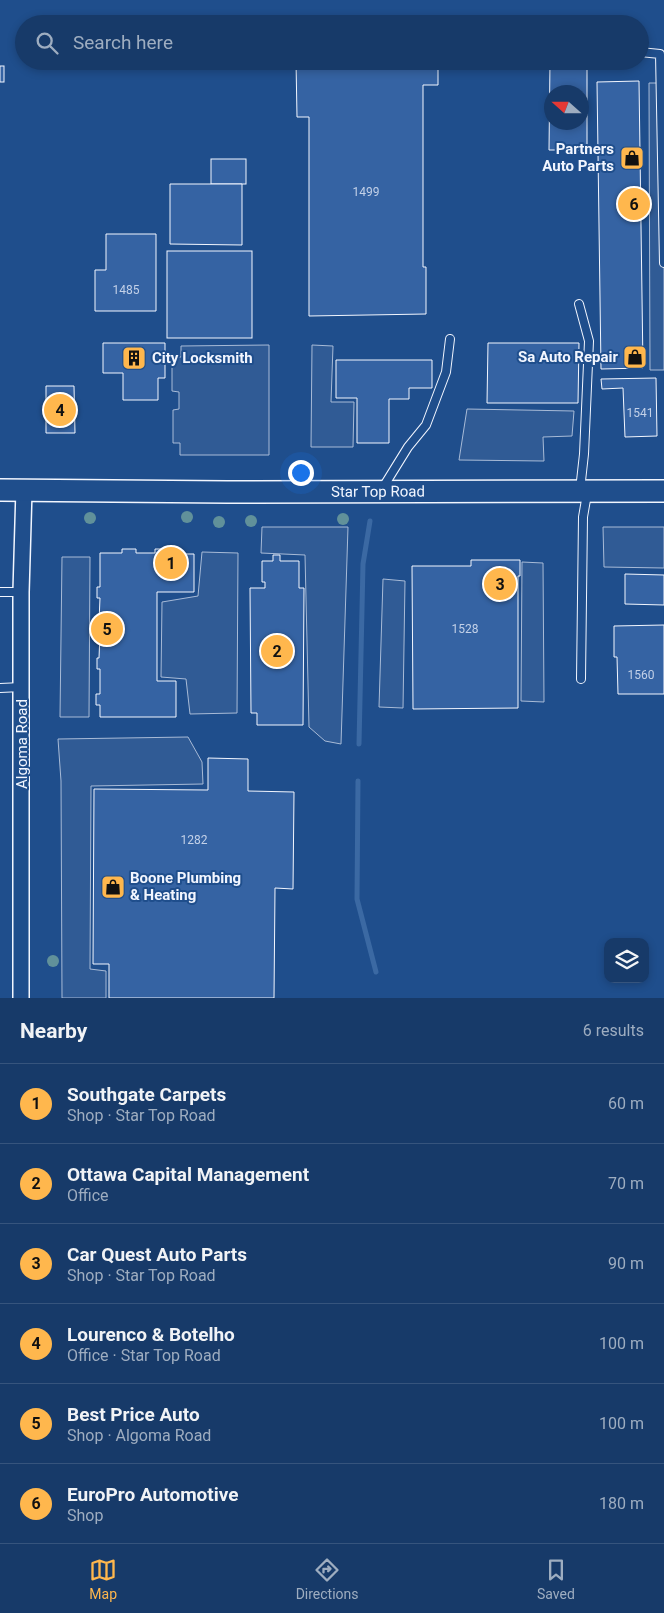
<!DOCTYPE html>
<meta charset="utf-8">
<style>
body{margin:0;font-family:Roboto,sans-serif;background:#244571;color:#f1f3f6}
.controls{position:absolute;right:15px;bottom:15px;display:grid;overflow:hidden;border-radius:10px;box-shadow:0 2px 8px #0003}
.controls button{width:45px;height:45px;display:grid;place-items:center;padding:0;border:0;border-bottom:1px solid #36547d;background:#173a69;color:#f1f3f6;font:25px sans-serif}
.compass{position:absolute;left:544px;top:85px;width:45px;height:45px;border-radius:50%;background:#173a69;box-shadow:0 2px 8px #0003;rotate:291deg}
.you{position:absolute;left:300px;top:472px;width:18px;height:18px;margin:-12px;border:4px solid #fff;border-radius:50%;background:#1a73e8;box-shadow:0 0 0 8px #1a73e833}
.badge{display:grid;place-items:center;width:32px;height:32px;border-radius:50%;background:#ffb74d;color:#111;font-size:16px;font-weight:700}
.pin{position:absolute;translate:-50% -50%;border:2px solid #fff;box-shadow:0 1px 5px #0006}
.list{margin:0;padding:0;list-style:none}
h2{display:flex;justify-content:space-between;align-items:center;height:65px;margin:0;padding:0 20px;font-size:21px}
h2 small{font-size:16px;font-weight:400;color:#9eadc0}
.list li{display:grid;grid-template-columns:32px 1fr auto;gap:15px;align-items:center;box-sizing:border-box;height:80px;padding:0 20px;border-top:1px solid #36547d}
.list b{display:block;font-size:19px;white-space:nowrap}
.list p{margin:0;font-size:16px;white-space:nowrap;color:#9eadc0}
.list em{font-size:16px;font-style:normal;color:#9eadc0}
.icon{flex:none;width:28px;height:28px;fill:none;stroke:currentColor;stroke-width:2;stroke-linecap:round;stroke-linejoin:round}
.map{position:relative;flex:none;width:664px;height:998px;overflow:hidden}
.search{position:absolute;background:#173a69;box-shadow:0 2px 8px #0003;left:15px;right:15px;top:15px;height:55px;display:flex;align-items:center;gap:12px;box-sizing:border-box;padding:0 18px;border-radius:28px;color:#9eadc0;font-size:19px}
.sheet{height:545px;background:#173a69}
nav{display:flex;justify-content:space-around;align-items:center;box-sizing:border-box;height:70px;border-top:1px solid #36547d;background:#173a69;font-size:14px;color:#9eadc0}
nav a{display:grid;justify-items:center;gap:2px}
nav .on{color:#ffb74d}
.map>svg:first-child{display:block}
</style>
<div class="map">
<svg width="664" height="998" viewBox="0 0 664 998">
<rect width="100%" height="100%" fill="#1f4e8c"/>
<!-- parking -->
<g fill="#305b95" stroke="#a8bbd7">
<path d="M649,83h15v287h-14z"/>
<path d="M269,345v110h-89v-12h-7v-33l6,-1v-17l-7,-1v-34h9v-11z"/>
<path d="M312,345l21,1 -2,56h23l-1,45h-42z"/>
<path d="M467,409l107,2 -2,25 -29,1 1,24 -85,-1z"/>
<path d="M262,527h86l-7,217 -16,-3 -16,-14 -4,-172 -44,-2z"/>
<path d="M603,527h61v41l-60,-1z"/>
<path d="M202,552l36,1 -1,160 -47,1 -4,-35 -25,-2 1,-75 36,-6z"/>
<path d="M62,557h28l-1,160h-29z"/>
<path d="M522,562l21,1 1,139 -23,-1z"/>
<path d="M383,579l22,2 -2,127 -24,-1z"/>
<path d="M188,737l14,25 1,22 -112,2 -1,183 16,2v27h-44l-1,-217 -3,-42z"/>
</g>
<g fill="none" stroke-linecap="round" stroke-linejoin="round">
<!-- stream -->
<g stroke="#3b69a3" stroke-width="5">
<path d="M359,744l4,-180 7,-43"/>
<path d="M358,781l-1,118 19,73"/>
</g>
</g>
<!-- building -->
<g fill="#3563a3" stroke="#f2f6ff" fill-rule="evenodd">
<path d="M296,61h142v24h-15v182h3v47l-117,2v-199h-12z"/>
<path d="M550,61h37v89h-38zM552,92h30v30h-30z"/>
<rect x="0" y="66" width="4" height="16"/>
<path d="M639,81l4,287 -42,1 -4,-287z"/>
<rect x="211" y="159" width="35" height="25"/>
<path d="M170,184h72v61l-72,-1z"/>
<path d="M106,234h50v77h-61v-41h11z"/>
<rect x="167" y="251" width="85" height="87"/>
<path d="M103,343h62v35h-7v22h-35v-27h-20z"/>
<path d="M488,343h91l-1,60h-91z"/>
<path d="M336,360h96v28h-23v11h-20v44h-32v-45h-21z"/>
<path d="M656,378l1,58 -32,1 -2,-49 -21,1 -1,-10z"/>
<path d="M46,386h28l1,47h-29z"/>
<path d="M122,549h14v4h19v-4h11v5h28v38h-37v89h19v36h-76v-12h-4v-11h4v-25h-3v-11h2l1,-25 -3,1v-12h2l1,-24h-3v-11h3v-34h22z"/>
<path d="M273,555h7v6h19v27h5l-1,137h-46v-12h-6l-1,-125h15v-6h-3v-21h11z"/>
<path d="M471,560h49v16h-2v132l-105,1 -1,-143h59z"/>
<path d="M625,574l39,1v30l-39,-1z"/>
<path d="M664,625v69h-46l-1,-37h-3v-31z"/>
<path d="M208,758l40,1v32l46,1 -1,97 -18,-1 -1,110h-165v-34h-16l1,-175 114,1z"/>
</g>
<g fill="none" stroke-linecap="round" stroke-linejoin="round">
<!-- lane casing -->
<g stroke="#f2f6ff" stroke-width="10">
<g id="lane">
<path d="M640,52l20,2 4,209"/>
<path d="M579,304l10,37 -5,113 -4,36"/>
<path d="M382,489l26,-42 18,-22 20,-53 4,-33"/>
<path d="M0,592h21"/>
<path d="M581,679l2,-162 4,-23"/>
<path d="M0,688l22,-1"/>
</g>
</g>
<!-- street casing -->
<g stroke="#f2f6ff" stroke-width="18">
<path id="street" d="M21,998v-406l3,-103"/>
</g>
<!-- secondary casing -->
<g stroke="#f2f6ff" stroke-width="24">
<g id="secondary">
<path id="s1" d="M0,490l227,2 437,-1"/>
</g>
</g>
<!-- lane -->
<use href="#lane" stroke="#1f4e8c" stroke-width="8"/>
<!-- street -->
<use href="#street" stroke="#1f4e8c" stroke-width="15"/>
<!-- secondary -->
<use href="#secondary" stroke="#1f4e8c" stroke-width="21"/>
</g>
<!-- trees -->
<g fill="#61919a">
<circle cx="187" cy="517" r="6"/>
<circle cx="90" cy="518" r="6"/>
<circle cx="343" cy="519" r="6"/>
<circle cx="251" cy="521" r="6"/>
<circle cx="219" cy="522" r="6"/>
<circle cx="53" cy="961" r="6"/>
</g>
<!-- icons -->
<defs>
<g id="shop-square" transform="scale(1.25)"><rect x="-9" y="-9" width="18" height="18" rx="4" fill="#ffb74d" stroke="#1f4e8c"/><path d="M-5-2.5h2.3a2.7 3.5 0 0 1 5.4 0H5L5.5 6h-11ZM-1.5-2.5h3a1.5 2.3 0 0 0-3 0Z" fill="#111"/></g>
<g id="building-square" transform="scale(1.25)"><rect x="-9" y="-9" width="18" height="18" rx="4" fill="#ffb74d" stroke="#1f4e8c"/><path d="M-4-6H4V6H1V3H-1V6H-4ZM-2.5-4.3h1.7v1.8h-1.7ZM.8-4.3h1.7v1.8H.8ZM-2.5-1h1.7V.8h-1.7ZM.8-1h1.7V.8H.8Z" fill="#111"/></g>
</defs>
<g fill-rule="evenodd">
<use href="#shop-square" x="632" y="158"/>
<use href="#shop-square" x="635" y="357"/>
<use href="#building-square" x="134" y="358"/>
<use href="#shop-square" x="113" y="887"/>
</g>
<g text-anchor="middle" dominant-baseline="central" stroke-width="4" stroke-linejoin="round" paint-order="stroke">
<!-- number labels -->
<g font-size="12" fill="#c3d1e8">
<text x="366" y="192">1499</text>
<text x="126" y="290">1485</text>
<text x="640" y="413">1541</text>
<text x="465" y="629">1528</text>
<text x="641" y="675">1560</text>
<text x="194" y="840">1282</text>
</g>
<!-- poi labels -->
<g font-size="15" font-weight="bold" fill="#f2f6ff" stroke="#1f4e8c" text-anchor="end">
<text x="614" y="149">Partners<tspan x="614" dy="17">Auto Parts</tspan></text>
<text x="618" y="357">Sa Auto Repair</text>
<text x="152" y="358" text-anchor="start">City Locksmith</text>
<text x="130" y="878" text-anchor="start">Boone Plumbing<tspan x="130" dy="17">&amp; Heating</tspan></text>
</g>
<!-- street labels -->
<g font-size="15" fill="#f2f6ff" stroke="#1f4e8c">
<text stroke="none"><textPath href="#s1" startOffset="378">Star Top Road</textPath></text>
<text transform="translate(22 744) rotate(-90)">Algoma Road</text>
</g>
</g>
</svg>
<div class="controls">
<button><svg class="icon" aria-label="layers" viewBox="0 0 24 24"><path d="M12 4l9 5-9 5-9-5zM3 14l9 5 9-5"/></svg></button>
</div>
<svg class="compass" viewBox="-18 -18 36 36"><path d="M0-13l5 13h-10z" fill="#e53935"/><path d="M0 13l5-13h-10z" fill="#9eadc0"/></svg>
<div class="you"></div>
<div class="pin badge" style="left:171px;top:563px">1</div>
<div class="pin badge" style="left:277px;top:651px">2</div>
<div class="pin badge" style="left:500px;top:584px">3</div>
<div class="pin badge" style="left:60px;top:410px">4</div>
<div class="pin badge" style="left:107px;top:629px">5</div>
<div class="pin badge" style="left:634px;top:204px">6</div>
<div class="search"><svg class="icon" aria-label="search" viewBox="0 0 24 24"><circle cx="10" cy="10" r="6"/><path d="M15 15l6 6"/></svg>Search here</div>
</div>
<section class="sheet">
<h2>Nearby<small>6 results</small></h2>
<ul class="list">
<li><span class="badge">1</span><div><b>Southgate Carpets</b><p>Shop · Star Top Road</p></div><em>60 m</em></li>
<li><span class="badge">2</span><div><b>Ottawa Capital Management</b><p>Office</p></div><em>70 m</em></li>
<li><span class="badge">3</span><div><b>Car Quest Auto Parts</b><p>Shop · Star Top Road</p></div><em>90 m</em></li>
<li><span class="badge">4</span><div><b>Lourenco &amp; Botelho</b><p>Office · Star Top Road</p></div><em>100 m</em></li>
<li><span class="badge">5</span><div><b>Best Price Auto</b><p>Shop · Algoma Road</p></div><em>100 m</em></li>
<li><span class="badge">6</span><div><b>EuroPro Automotive</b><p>Shop</p></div><em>180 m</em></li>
</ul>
</section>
<nav>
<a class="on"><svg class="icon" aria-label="map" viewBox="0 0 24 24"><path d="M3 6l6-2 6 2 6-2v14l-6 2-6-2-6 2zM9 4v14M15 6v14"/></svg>Map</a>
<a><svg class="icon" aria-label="directions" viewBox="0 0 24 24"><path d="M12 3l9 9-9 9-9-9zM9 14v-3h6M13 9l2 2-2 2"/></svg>Directions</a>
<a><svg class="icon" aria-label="saved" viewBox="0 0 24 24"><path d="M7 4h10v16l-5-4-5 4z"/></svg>Saved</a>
</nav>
